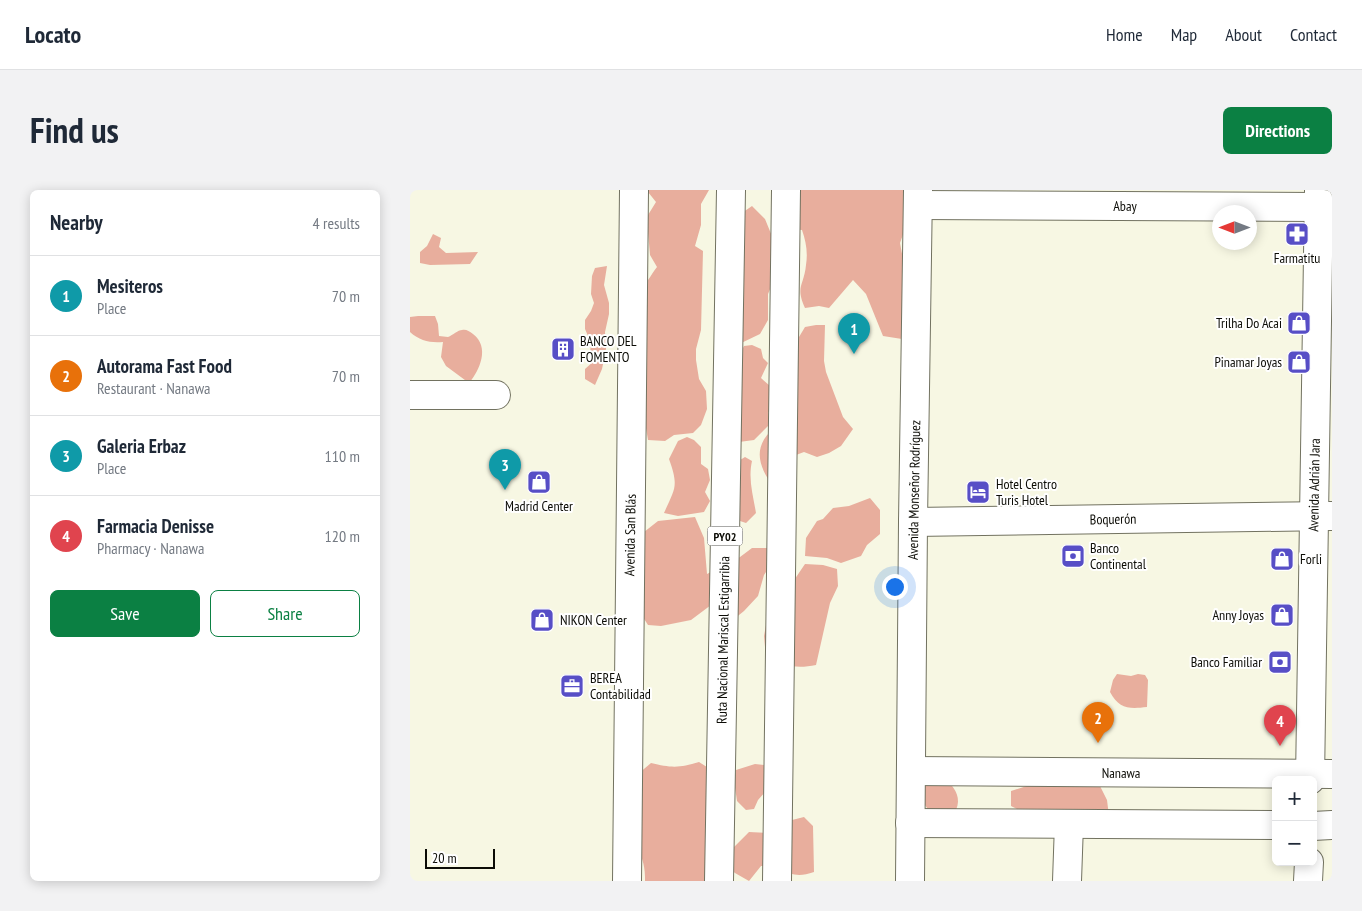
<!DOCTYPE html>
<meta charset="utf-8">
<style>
body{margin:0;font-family:"PT Sans Narrow",sans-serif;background:#f2f2f3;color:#1f2937}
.controls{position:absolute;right:15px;bottom:15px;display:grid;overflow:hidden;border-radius:8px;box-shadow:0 2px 12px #0003}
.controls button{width:45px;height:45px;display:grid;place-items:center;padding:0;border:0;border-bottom:1px solid #e0e1e3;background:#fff;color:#1f2937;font:25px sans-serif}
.compass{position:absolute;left:802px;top:15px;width:45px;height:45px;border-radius:50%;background:#fff;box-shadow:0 2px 12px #0003;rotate:270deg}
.scale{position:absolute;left:15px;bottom:12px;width:70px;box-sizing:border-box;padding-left:5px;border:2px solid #0c0c06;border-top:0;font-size:14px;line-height:18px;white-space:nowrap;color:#0c0c06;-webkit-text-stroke:4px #fff;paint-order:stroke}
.you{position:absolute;left:484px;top:396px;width:18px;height:18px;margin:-12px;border:4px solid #fff;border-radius:50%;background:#1a73e8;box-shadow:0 0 0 8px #1a73e833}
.badge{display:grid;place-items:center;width:32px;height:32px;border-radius:50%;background:#0b8043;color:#fff;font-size:16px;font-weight:700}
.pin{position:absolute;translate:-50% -41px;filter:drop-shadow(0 1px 2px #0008)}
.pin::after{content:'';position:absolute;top:26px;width:18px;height:15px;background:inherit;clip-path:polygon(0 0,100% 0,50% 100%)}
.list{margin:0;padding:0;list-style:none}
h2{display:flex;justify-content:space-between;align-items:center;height:65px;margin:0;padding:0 20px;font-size:21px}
h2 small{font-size:16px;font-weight:400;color:#747a83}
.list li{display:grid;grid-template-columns:32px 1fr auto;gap:15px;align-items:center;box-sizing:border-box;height:80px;padding:0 20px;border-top:1px solid #e0e1e3}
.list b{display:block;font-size:19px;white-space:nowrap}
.list p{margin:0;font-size:16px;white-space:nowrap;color:#747a83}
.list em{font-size:16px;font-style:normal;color:#747a83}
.actions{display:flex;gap:10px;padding:15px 20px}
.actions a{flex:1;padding:11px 0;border:1px solid #0b8043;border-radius:8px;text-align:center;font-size:18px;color:#0b8043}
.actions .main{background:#0b8043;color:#fff}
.map{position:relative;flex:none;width:922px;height:691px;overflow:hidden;border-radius:8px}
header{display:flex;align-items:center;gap:30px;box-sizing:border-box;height:70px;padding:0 25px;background:#fff;border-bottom:1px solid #e0e1e3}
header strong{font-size:24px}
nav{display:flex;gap:28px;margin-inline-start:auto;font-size:18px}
.intro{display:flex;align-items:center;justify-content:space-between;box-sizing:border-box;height:120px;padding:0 30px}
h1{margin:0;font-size:35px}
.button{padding:12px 22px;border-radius:8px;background:#0b8043;color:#fff;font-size:18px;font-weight:700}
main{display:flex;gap:30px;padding:0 30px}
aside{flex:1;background:#fff;border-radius:8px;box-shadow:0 2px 12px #0003}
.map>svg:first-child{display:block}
</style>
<header>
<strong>Locato</strong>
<nav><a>Home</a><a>Map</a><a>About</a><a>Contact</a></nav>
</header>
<div class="intro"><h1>Find us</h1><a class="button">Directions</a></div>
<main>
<aside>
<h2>Nearby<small>4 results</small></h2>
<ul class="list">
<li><span class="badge" style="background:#0f9aa8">1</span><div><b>Mesiteros</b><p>Place</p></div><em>70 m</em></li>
<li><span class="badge" style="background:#e8710a">2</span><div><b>Autorama Fast Food</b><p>Restaurant · Nanawa</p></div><em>70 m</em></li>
<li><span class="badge" style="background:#0f9aa8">3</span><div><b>Galeria Erbaz</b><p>Place</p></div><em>110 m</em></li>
<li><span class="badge" style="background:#e0444e">4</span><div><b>Farmacia Denisse</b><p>Pharmacy · Nanawa</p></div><em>120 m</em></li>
</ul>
<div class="actions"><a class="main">Save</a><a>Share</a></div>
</aside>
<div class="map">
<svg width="922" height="691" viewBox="0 0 922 691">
<rect width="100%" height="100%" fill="#f7f7e3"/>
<!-- forest -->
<g fill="#e8ae9d">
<path d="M238,0h61l-8,14v21l-6,21 8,5 -2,79 -5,19v11l3,19 7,12 1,18 -6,16 -8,8 -19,2 -9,6 -17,-1 -3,-18 1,-18 -8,-113c9,-7 12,-15 19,-24l-7,-12 -2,-23v-17l8,-13 -8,-10z"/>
<path d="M388,0h112l-3,33 -7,20 5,27 -3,69 -19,-3 -17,-42 -13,-14 -24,28 -10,-2 -14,2c-10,-22 -1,-22 1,-43 2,-12 0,-24 -4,-35l-24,-2z"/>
<path d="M342,16l13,13 9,22 23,2 2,30 -9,10 -16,-3 -6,14v26l-8,14 -23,11 2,-130z"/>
<path d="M23,44l8,4 -2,9 7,6 32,-1 -8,12 -40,1 -10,-2v-11l7,-6z"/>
<path d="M197,76l-3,19 5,18v11l-4,18 1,17 -4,20 -7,16 -10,-6v-10l9,-8 -4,-8 1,-10 -6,-14v-9l6,-9 3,-8 -3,-9 1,-18 3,-8z"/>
<path d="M8,126h17l3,8 1,12 9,1c5,-2 10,-7 14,-7 4,-1 7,1 11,4 17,13 7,36 -4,49l-23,-17 -5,-9 2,-15c-13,1 -23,-1 -33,-10v-15z"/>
<path d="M406,135h9l-1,36 2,11 17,45 10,12 -12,17 -12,7 -12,4 -13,-5 -16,6 -18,24c-14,-21 -15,-38 5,-55l24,-90 6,-10z"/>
<path d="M342,155l9,4 2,9 5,5 -7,15 16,14 -1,15 -8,5 2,12 -16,16 -15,2 1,-88 4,-8z"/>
<path d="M277,247l7,3 7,7v17l7,5 2,11 -5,12 5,9 -6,11 -26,4 -14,-3c11,-25 15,-26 5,-54l9,-18z"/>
<path d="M335,267l7,4c-4,18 1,34 4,52l-10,10 -12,-4 3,-57z"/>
<path d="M460,308l10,12v24l-13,11 -6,11 -20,7 -14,-5 -22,-2 1,-18 11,-17 6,-2 10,-11 16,-2z"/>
<path d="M285,327l9,21 3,36 33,-17 12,-9h20v15l-8,12 -6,21 -14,15 -15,12 -18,-18 -20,15 -30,6 -13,-1 -9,-14v-75l19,-15z"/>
<path d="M395,374l18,1 14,4 1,17 -8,17 -14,62c-19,4 -32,1 -50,-7l-2,-22 3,-16z"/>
<path d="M707,484l14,2 7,-2 7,1 3,5 -1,27c-18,2 -28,2 -37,-15l3,-12z"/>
<path d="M289,572l11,7 4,112h-69c1,-26 -11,-38 -25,-59l22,-11 -24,-20 33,-28c20,5 29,5 48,-1z"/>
<path d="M345,574l9,1 7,8 -6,19 -7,8 -4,9 -8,1 -9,-9 -3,-20 2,-11z"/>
<path d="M652,588l38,8 7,14 2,16 -88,-5 -10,-5v-15l31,-10 6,5z"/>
<path d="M538,591c8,9 13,17 8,29l-22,7 -10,-13v-20z"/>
<path d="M394,627l9,9 1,46c-25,9 -31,-6 -53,-6l-12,15 -14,-8 -8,-7 7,-19 15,-15 22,1 14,-6 7,-7z"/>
</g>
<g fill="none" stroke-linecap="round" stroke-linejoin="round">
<!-- minor casing -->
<g stroke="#727260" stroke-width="30">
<g id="minor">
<path d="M509,15l400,2 13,-3"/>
<path d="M0,205h86"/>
<path d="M503,332l418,-6"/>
<path d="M501,581l421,3"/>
<path d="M900,590l9,-590"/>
<path d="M500,633l366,2"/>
<path d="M903,636l19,-1"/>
<path d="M217,691l7,-691"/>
<path d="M500,691l3,-359 5,-332"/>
<path d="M657,691l2,-57"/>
<path d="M898,691l1,-19"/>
</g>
</g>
<!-- highway casing -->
<g stroke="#727260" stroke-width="30">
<g id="highway">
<path d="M309,691l12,-691"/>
<path d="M367,691l9,-691"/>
</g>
</g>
<!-- minor -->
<use href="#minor" stroke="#fff" stroke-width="28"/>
<!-- highway -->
<use href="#highway" stroke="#fff" stroke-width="28"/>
</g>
<!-- icons -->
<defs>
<g id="pharmacy-square" transform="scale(1.25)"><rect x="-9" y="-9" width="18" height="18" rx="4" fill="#574ec6" stroke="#fff"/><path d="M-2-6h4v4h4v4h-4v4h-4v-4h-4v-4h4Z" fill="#fff"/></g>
<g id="shop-square" transform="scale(1.25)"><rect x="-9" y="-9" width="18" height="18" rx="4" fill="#574ec6" stroke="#fff"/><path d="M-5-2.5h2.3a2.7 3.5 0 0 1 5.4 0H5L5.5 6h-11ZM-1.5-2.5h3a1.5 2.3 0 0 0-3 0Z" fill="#fff"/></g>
<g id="building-square" transform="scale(1.25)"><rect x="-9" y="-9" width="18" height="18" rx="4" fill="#574ec6" stroke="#fff"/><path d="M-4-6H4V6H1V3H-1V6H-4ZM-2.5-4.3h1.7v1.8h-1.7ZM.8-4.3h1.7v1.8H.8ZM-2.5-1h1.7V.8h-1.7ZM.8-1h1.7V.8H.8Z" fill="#fff"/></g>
<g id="hotel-square" transform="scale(1.25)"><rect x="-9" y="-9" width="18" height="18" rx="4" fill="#574ec6" stroke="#fff"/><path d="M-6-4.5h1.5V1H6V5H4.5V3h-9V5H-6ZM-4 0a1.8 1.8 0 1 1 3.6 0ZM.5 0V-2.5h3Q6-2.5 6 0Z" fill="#fff"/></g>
<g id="bank-square" transform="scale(1.25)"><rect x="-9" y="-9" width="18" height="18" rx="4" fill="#574ec6" stroke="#fff"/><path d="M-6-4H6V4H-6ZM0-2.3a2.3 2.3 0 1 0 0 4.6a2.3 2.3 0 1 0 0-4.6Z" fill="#fff"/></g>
<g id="office-square" transform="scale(1.25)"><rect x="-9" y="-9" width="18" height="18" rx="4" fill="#574ec6" stroke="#fff"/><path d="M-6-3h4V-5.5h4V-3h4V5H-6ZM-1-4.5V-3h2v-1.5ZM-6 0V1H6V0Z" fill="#fff"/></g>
</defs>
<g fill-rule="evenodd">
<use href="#pharmacy-square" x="887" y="44"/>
<use href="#shop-square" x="889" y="133"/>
<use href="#building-square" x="153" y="159"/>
<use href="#shop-square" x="889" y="172"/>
<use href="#shop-square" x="129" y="292"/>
<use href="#hotel-square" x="568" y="302"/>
<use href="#bank-square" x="663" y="366"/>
<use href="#shop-square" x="872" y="369"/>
<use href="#shop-square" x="872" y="425"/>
<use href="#shop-square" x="132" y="430"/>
<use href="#bank-square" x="870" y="472"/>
<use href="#office-square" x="162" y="496"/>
</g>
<g text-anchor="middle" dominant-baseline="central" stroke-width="4" stroke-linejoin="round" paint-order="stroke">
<!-- shield labels -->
<rect fill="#fff" stroke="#555551" stroke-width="1" x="297.5" y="336.5" width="35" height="19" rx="4"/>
<g font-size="12" font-weight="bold" fill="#0c0c06">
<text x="315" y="346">PY02</text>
</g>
<!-- street labels -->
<g font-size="14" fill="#0c0c06" stroke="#fff">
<text x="715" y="16">Abay</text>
<text transform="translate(904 295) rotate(-89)">Avenida Adrián Jara</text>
<text transform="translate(504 300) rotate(-89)">Avenida Monseñor Rodríguez</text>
<text transform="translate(703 329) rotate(-1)">Boquerón</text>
<text transform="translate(220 345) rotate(-89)">Avenida San Blás</text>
<text transform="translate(313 450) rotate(-89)">Ruta Nacional Mariscal Estigarribia</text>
<text x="711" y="583">Nanawa</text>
</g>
<!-- poi labels -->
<g font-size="14" fill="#0c0c06" stroke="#fff" text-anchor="start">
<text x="887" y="68" text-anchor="middle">Farmatitu</text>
<text x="872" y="133" text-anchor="end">Trilha Do Acai</text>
<text x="170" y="151">BANCO DEL<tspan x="170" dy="16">FOMENTO</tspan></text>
<text x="872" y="172" text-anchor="end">Pinamar Joyas</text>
<text x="586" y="294">Hotel Centro<tspan x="586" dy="16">Turis Hotel</tspan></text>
<text x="129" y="316" text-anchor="middle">Madrid Center</text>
<text x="680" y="358">Banco<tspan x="680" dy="16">Continental</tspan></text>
<text x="890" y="369">Forli</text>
<text x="854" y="425" text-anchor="end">Anny Joyas</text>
<text x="150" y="430">NIKON Center</text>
<text x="852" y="472" text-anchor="end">Banco Familiar</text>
<text x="180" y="488">BEREA<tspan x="180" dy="16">Contabilidad</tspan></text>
</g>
</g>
</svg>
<div class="controls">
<button>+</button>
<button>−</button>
</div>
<svg class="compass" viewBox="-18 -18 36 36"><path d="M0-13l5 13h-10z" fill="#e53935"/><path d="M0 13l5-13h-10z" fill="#747a83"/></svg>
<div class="scale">20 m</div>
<div class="you"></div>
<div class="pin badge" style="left:444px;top:164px;background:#0f9aa8">1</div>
<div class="pin badge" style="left:688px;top:553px;background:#e8710a">2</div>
<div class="pin badge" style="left:95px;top:300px;background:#0f9aa8">3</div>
<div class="pin badge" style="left:870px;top:556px;background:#e0444e">4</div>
</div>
</main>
